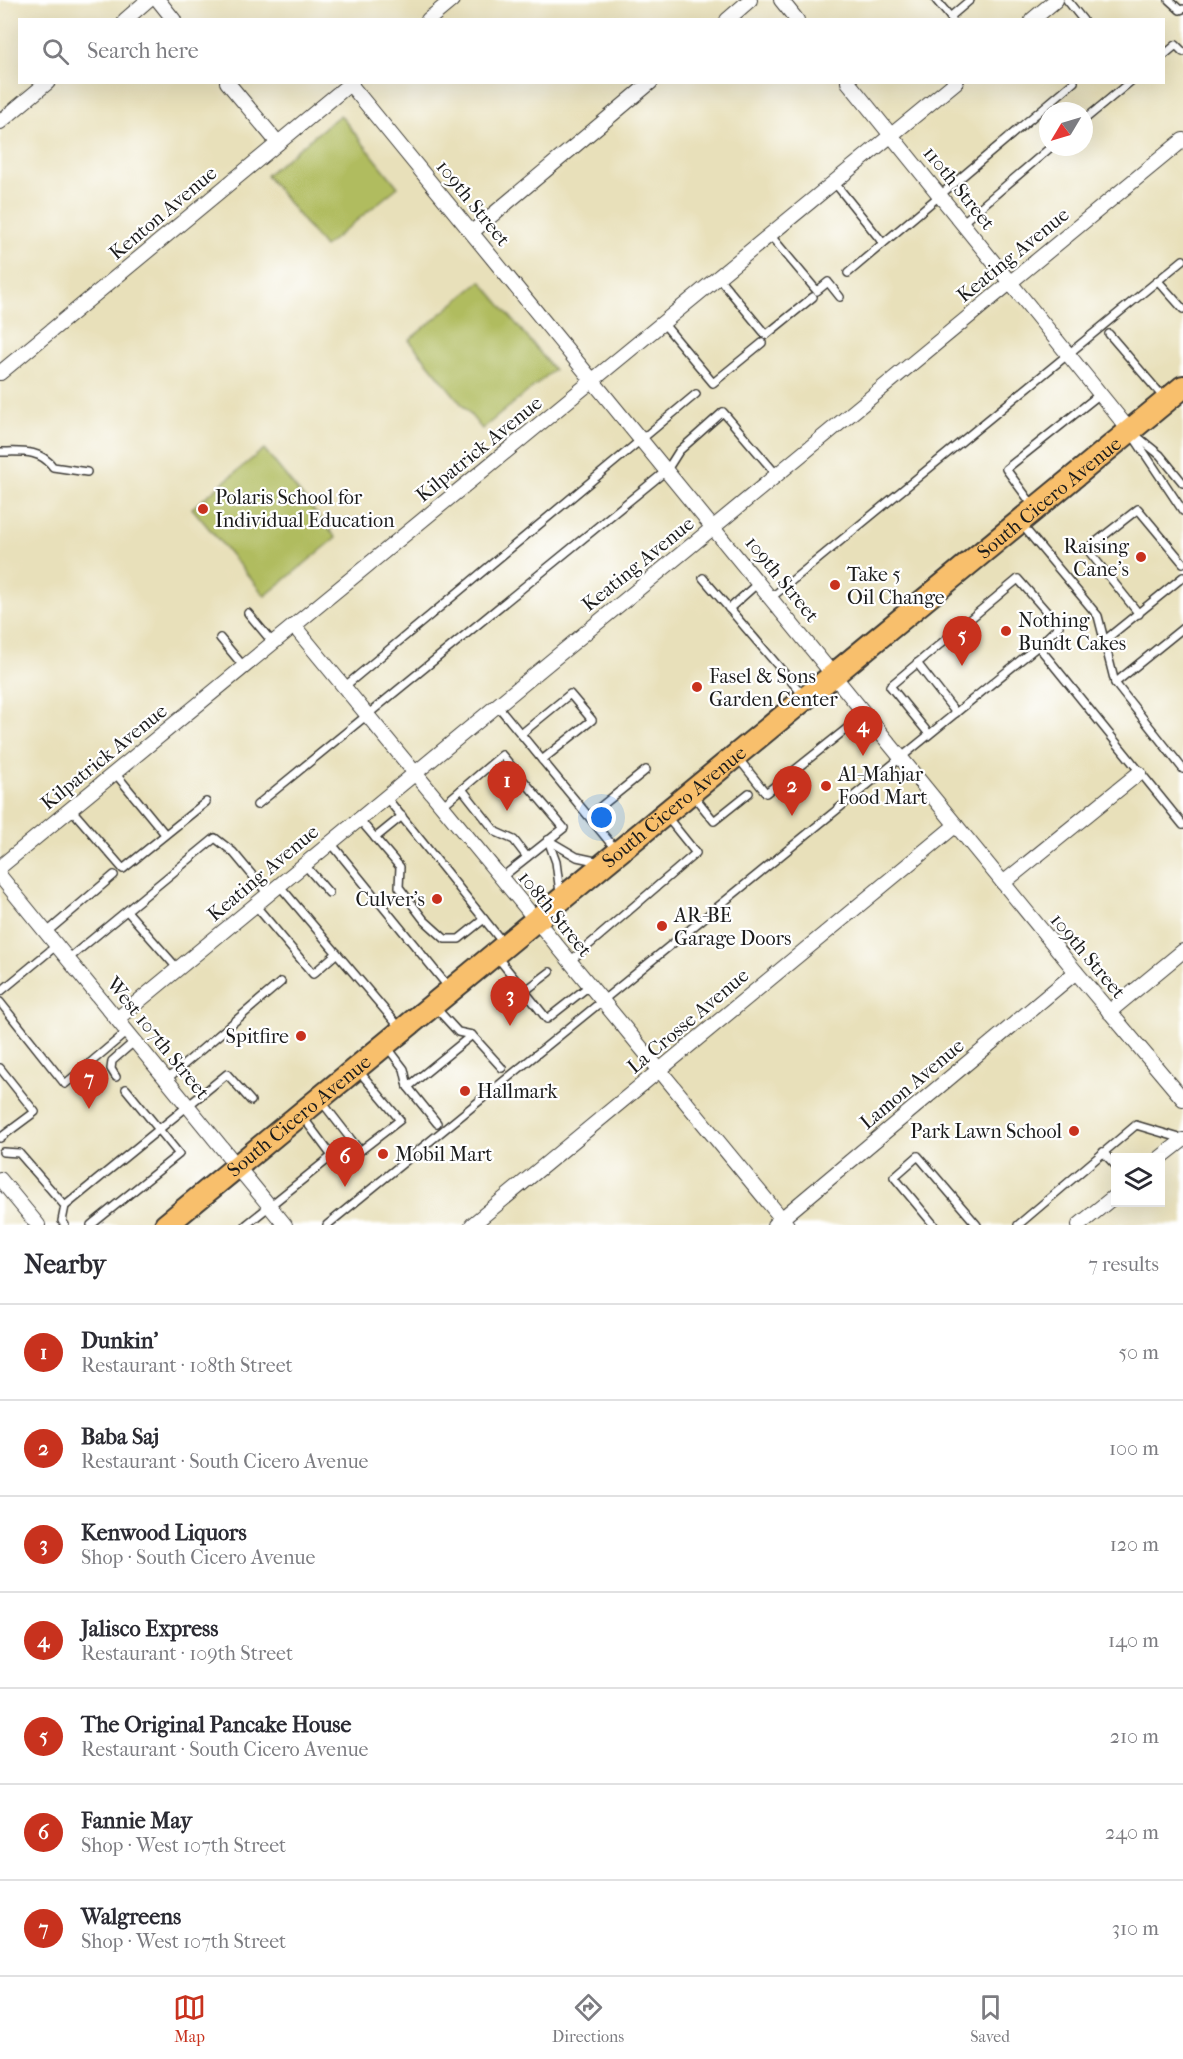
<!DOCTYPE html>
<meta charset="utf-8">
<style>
body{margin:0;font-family:"IM FELL French Canon",serif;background:#f7f7f7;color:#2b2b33}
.controls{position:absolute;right:18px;bottom:18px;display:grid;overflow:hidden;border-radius:0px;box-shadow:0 6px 24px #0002}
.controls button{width:54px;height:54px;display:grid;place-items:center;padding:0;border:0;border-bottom:2px solid #e1e1e2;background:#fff;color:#2b2b33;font:30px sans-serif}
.compass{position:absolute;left:1039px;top:102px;width:54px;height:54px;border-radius:50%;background:#fff;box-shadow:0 6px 24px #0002;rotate:232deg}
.you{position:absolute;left:602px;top:818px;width:21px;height:21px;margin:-15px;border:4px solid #fff;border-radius:50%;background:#1a73e8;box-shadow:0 0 0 9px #1a73e833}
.badge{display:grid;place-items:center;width:39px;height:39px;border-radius:50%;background:#c8321e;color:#fff;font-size:20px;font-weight:700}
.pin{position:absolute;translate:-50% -50px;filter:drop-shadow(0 2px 3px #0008)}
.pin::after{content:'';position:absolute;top:32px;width:21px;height:18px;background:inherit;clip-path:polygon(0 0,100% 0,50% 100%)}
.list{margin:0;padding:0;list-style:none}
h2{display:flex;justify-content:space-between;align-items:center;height:78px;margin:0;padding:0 24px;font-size:26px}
h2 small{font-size:20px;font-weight:400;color:#7c7c81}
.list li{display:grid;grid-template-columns:39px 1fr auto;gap:18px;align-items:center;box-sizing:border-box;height:96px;padding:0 24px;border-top:2px solid #e1e1e2}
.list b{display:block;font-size:22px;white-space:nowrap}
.list p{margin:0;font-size:20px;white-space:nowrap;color:#7c7c81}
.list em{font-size:20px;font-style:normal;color:#7c7c81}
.icon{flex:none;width:33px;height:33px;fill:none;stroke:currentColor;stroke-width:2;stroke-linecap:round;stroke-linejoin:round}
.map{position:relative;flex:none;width:1183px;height:1225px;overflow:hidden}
.search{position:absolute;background:#fff;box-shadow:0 6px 24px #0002;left:18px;right:18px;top:18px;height:66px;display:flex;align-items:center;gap:15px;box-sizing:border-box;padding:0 21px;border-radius:0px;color:#7c7c81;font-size:22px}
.sheet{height:750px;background:#fff}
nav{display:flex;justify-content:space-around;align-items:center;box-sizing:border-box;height:84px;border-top:2px solid #e1e1e2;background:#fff;font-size:16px;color:#7c7c81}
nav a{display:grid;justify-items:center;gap:3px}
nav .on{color:#c8321e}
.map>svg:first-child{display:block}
</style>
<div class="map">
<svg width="1183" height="1225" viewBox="0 0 1183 1225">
<rect width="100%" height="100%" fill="#fff"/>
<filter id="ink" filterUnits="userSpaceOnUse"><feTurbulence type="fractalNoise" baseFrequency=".0167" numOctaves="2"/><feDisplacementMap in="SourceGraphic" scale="12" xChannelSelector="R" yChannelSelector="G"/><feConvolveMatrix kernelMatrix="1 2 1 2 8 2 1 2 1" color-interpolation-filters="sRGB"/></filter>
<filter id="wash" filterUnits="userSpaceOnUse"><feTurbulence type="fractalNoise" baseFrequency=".008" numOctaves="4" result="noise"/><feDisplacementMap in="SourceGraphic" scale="24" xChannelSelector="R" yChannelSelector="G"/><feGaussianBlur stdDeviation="1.35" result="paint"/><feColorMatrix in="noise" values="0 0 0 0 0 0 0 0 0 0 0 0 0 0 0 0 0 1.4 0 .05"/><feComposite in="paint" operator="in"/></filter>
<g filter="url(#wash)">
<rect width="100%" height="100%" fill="#e8e0ba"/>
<!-- green -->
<g fill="#b0bc5e" stroke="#666c3d" stroke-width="1.5">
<path d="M340,115l58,72 -74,60 -58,-72z"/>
<path d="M481,281l73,89 -72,59 -73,-89z"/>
<path d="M264,449l72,89 -71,58 -73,-88z"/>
</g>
</g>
<g filter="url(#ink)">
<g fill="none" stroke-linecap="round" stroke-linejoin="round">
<!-- service casing -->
<g stroke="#3b3934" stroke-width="10">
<g id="service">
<path d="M936,0l16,19"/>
<path d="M1067,0l16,20"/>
<path d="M1169,0l11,10 3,-1"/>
<path d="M950,17l20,-17"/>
<path d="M1164,55l12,-10 7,7"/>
<path d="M1084,120l46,-38"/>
<path d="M834,182l49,61"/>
<path d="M962,223l89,-76"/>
<path d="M770,235l47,56 11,-9 12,15"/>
<path d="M848,273l226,-191"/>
<path d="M718,277l48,58 47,-38"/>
<path d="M1158,281l25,28"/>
<path d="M663,323l50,60 49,-40"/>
<path d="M1109,334l55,64"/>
<path d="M1131,433l52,78"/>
<path d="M1134,434l26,21 23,28"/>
<path d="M0,452c21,0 40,-3 53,15l34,5"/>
<path d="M1034,507l-28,-38 94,-75"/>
<path d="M1022,525l76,91 17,67 68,86"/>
<path d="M703,578l100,117"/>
<path d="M772,597l411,-337"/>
<path d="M729,609l29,-26"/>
<path d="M248,613l25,30"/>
<path d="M1139,614l-52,-65 51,-40 45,54"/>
<path d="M220,638l24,29"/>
<path d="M1105,640l78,-63"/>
<path d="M1038,646l145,179"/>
<path d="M917,663l39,50"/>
<path d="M1115,683l68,-55"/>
<path d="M344,687l352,-293"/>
<path d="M497,705l120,146"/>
<path d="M521,734l49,-40 22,26 -50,40"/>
<path d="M738,758l28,35 99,-79"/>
<path d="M115,773l50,61"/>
<path d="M462,789l34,43 18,8 13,17"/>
<path d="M693,795l21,26 35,-28"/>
<path d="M386,797l118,147"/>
<path d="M257,805l410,-335 12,-19 44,-39 54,63"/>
<path d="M442,806l60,-51 62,73 -63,50"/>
<path d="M71,809l52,60 83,-67"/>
<path d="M589,816l57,-46"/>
<path d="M359,819l41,48 -1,20 25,33 21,19h14l25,-20"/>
<path d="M375,838l27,-22"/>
<path d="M548,840l29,17 23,5"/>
<path d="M548,840l8,22 4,31"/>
<path d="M331,843l119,146"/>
<path d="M304,864l25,29"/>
<path d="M279,885l122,144"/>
<path d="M255,905l58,69 24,-21"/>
<path d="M127,911l51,58"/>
<path d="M46,933l68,-58"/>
<path d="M498,958l49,61 42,-33"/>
<path d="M68,959l147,-121 18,14 35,42"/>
<path d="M569,962l127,-109 -29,-36"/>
<path d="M525,991l25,-19"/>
<path d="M0,992l57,-47"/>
<path d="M0,1002l65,82 63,-53"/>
<path d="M435,1007l23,25 14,3 30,33"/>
<path d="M388,1048l16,21 4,18 29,36"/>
<path d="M0,1068l35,44 -35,26"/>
<path d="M116,1077l-5,-8 1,-8 23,-20"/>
<path d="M167,1079l114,-97"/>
<path d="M408,1087l64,-52"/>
<path d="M322,1102l38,49 40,-31 -42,-50"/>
<path d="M3,1152l16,1 46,53 -3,15 3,4"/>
<path d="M1103,1152l13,14"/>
<path d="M65,1206l162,-132 24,27"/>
<path d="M91,1225l88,-71 -53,-65"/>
<path d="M246,1225l86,-69 -30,-40"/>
<path d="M327,1225l711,-579 21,-20 -41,-47 -128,107 39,48"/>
<path d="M934,1225l-40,-48 24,-21 59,69"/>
<path d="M1018,1225l118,-100 47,14"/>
</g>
</g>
<!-- minor casing -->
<g stroke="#3b3934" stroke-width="16">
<g id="minor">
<path d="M158,0l16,20"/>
<path d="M781,0l16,20"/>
<path d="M125,20l23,-20"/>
<path d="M428,20l24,-20"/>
<path d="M727,20l23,-20"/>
<path d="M1032,20l24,-20"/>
<path d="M227,82l51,61"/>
<path d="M848,82l282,349"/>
<path d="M350,84l726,888 107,127"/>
<path d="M0,122l48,-40"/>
<path d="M472,232l179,-150"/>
<path d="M0,373l352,-291"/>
<path d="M294,626l493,599"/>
<path d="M0,867l956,-785"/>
<path d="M0,876l285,349"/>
<path d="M1003,883l136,-110"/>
<path d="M1109,1012l74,-61"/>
<path d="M117,1019l1066,-879"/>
<path d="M1160,1158l23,-18"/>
<path d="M0,1179l38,46"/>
<path d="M472,1225l484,-400"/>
<path d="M774,1225l302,-253"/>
<path d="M1079,1225l37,-30"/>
</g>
</g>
<!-- primary casing -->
<g stroke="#3b3934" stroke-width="26">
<g id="primary">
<path id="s1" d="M166,1225l1017,-838"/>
</g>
</g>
<!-- service -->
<use href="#service" stroke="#fff" stroke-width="7"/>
<!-- minor -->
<use href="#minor" stroke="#fff" stroke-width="14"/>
<!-- primary -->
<use href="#primary" stroke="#f8bf6c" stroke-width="22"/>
</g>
</g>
<!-- markers -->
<g fill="#c8321e" stroke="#fff" stroke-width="2">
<circle cx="203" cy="509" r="6"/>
<circle cx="1141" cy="557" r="6"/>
<circle cx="835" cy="585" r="6"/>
<circle cx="1006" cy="631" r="6"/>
<circle cx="697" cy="687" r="6"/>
<circle cx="826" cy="786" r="6"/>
<circle cx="437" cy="899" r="6"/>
<circle cx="662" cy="926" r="6"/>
<circle cx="301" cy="1036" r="6"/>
<circle cx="465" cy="1091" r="6"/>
<circle cx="1074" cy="1131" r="6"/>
<circle cx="383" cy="1154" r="6"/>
</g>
<g text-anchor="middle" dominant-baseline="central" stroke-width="4.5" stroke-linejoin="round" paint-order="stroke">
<!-- street labels -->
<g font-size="20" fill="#1c1c1c" stroke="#fff">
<text transform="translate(959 188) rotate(51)">110th Street</text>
<text transform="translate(473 203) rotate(51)">109th Street</text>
<text transform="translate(163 213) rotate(-40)">Kenton Avenue</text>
<text transform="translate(1013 255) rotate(-39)">Keating Avenue</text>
<text transform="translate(479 449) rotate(-39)">Kilpatrick Avenue</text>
<text stroke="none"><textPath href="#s1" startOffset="1144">South Cicero Avenue</textPath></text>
<text transform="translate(638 564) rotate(-39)">Keating Avenue</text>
<text transform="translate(782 579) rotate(51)">109th Street</text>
<text transform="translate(104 757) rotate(-39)">Kilpatrick Avenue</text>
<text stroke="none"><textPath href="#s1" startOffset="658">South Cicero Avenue</textPath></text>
<text transform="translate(263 873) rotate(-40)">Keating Avenue</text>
<text transform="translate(555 914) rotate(51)">108th Street</text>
<text transform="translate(1088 956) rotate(50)">109th Street</text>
<text transform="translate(688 1021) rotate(-40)">La Crosse Avenue</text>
<text transform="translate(158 1038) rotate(51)">West 107th Street</text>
<text transform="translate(912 1084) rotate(-40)">Lamon Avenue</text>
<text stroke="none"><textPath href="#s1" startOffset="172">South Cicero Avenue</textPath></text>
</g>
<!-- poi labels -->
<g font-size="20" fill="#1c1c1c" stroke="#fff" text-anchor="start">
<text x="215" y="497">Polaris School for<tspan x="215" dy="23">Individual Education</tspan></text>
<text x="1129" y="546" text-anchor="end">Raising<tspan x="1129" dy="23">Cane's</tspan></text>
<text x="847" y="574">Take 5<tspan x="847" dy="23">Oil Change</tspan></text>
<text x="1018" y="620">Nothing<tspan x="1018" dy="23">Bundt Cakes</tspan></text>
<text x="709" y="676">Fasel &amp; Sons<tspan x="709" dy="23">Garden Center</tspan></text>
<text x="838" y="774">Al-Mahjar<tspan x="838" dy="23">Food Mart</tspan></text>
<text x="425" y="899" text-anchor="end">Culver's</text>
<text x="674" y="915">AR-BE<tspan x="674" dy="23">Garage Doors</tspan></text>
<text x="289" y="1036" text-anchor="end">Spitfire</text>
<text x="477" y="1091">Hallmark</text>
<text x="1062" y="1131" text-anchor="end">Park Lawn School</text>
<text x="395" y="1154">Mobil Mart</text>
</g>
</g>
</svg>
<div class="controls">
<button><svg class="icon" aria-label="layers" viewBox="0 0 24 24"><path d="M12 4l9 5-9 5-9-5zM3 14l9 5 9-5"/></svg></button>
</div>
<svg class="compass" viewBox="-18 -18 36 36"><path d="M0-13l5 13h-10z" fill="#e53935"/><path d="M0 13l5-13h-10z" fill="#7c7c81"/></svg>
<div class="you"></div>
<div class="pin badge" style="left:507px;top:811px">1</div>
<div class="pin badge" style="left:792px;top:816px">2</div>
<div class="pin badge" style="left:510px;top:1026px">3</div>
<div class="pin badge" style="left:863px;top:756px">4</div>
<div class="pin badge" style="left:962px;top:666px">5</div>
<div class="pin badge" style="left:345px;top:1187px">6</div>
<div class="pin badge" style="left:89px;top:1109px">7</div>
<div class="search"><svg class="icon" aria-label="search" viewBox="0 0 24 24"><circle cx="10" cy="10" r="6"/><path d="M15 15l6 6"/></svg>Search here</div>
</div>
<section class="sheet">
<h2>Nearby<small>7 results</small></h2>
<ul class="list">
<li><span class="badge">1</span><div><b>Dunkin'</b><p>Restaurant · 108th Street</p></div><em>50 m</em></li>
<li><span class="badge">2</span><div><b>Baba Saj</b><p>Restaurant · South Cicero Avenue</p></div><em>100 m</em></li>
<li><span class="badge">3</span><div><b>Kenwood Liquors</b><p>Shop · South Cicero Avenue</p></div><em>120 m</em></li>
<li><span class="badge">4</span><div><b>Jalisco Express</b><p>Restaurant · 109th Street</p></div><em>140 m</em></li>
<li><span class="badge">5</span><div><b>The Original Pancake House</b><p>Restaurant · South Cicero Avenue</p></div><em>210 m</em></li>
<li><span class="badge">6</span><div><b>Fannie May</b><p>Shop · West 107th Street</p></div><em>240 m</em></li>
<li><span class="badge">7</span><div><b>Walgreens</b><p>Shop · West 107th Street</p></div><em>310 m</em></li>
</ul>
</section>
<nav>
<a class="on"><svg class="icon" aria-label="map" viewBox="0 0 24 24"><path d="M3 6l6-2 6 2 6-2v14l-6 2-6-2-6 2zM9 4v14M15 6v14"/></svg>Map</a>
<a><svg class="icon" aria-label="directions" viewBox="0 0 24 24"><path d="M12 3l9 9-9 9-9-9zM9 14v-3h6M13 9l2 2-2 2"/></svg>Directions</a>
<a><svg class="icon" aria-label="saved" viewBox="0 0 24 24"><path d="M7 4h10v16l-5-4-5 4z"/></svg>Saved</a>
</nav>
